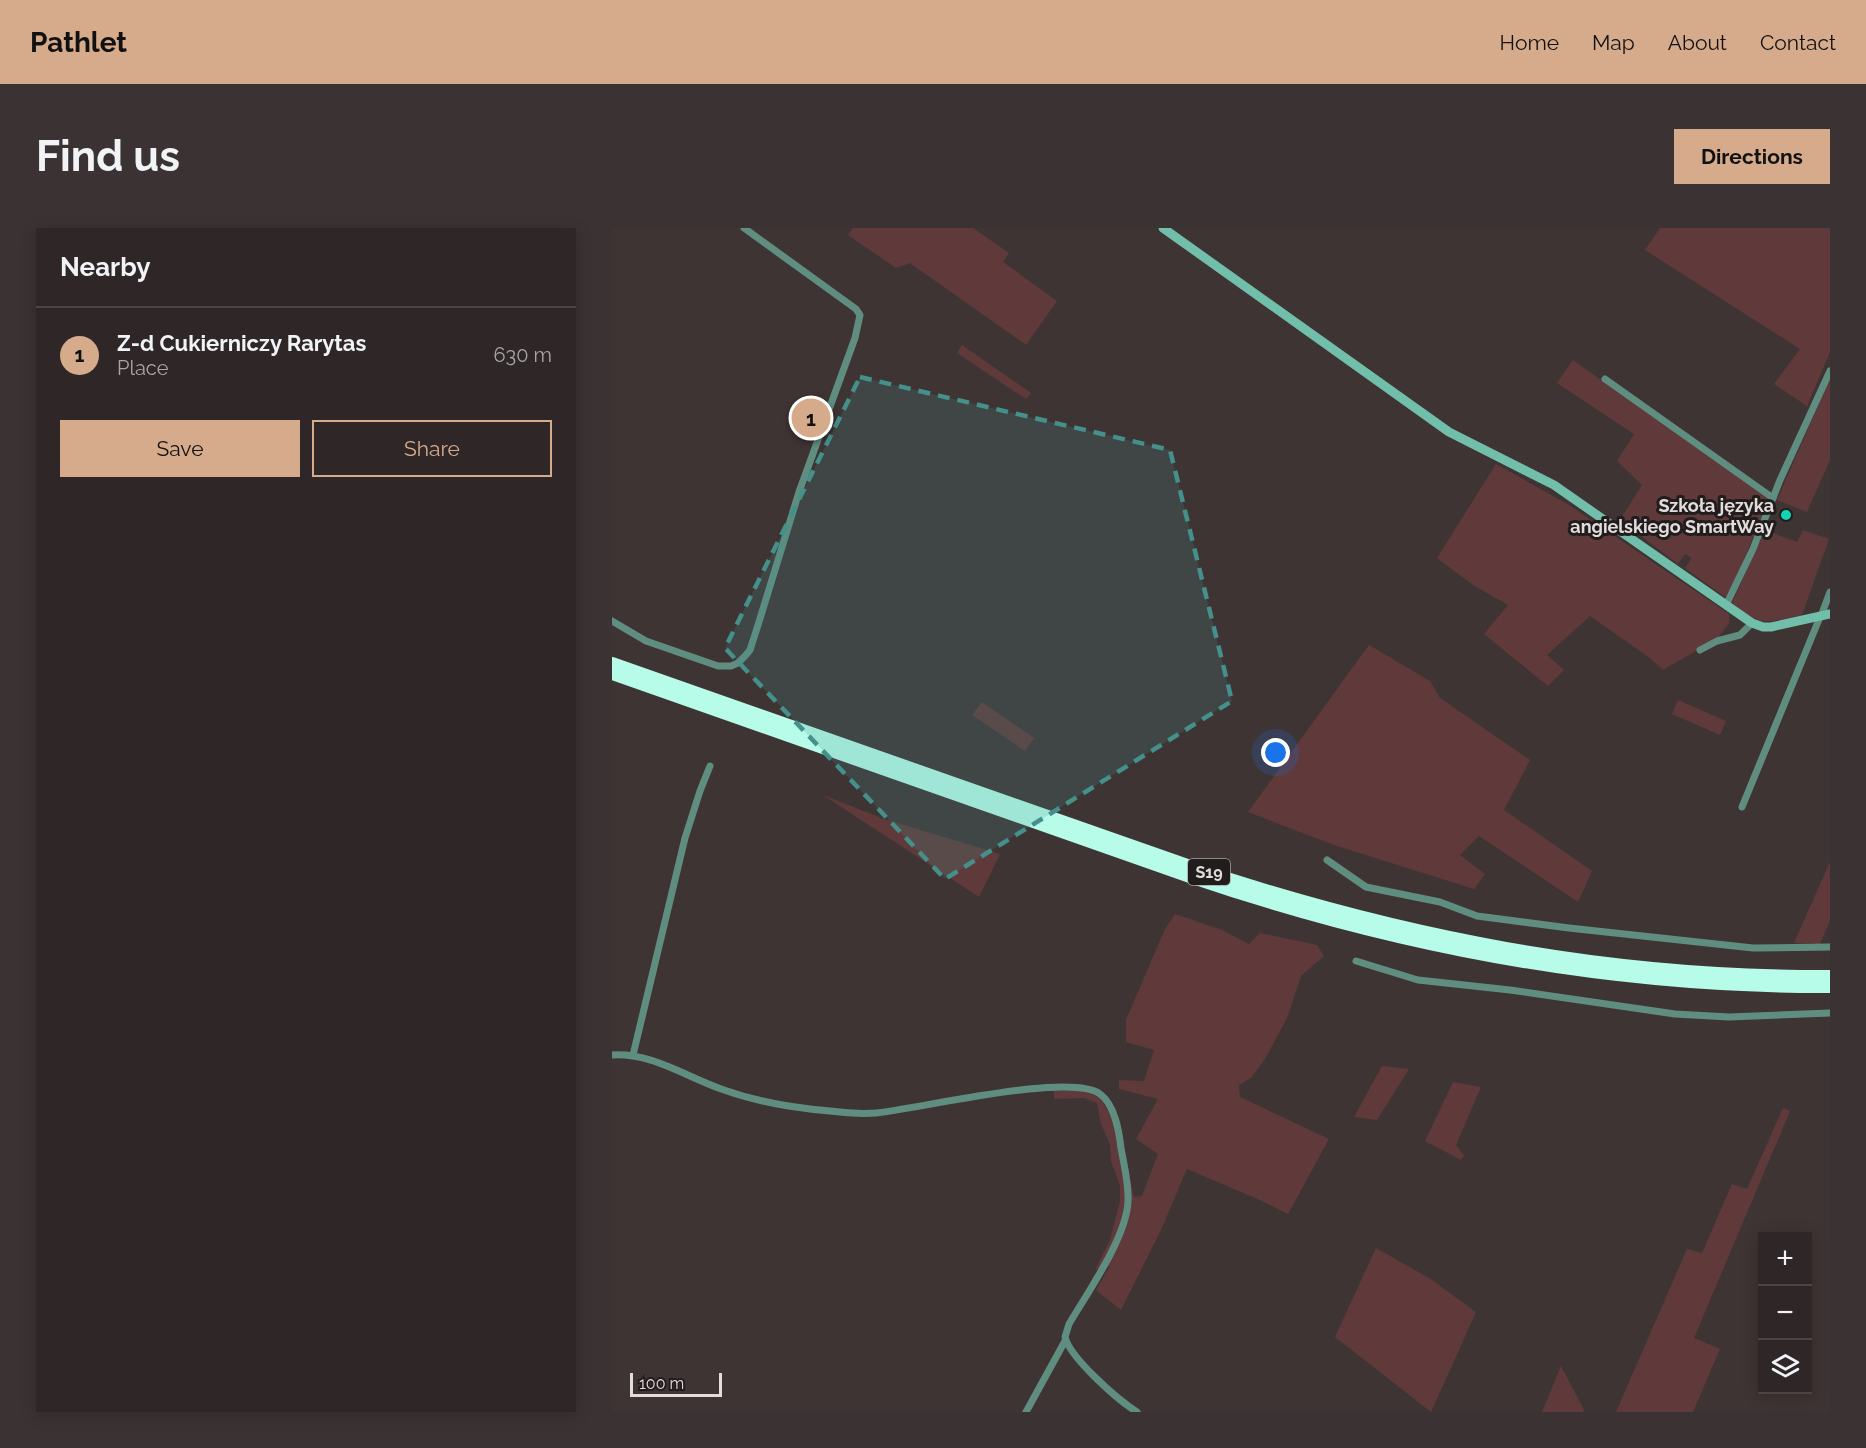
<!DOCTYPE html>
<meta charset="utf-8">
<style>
body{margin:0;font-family:Raleway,sans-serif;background:#3b3333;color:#f1f3f6}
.controls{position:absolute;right:18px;bottom:18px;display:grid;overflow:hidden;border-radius:0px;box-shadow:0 3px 15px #0003}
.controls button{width:54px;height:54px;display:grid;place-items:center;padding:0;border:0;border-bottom:2px solid #4a4444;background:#2f2727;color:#f1f3f6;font:30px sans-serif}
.scale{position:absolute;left:18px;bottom:15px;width:92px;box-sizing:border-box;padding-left:6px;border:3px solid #e3dcdc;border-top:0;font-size:16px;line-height:21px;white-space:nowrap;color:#e3dcdc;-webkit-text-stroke:4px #221d1d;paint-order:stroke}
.you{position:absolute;left:664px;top:525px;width:21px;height:21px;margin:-15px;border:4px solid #fff;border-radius:50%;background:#1a73e8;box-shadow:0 0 0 9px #1a73e833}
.badge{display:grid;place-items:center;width:39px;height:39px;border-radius:50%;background:#d6ab8b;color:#111;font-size:20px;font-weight:700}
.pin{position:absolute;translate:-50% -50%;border:3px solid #fff;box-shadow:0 2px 6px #0006}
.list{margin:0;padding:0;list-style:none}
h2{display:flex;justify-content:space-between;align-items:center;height:78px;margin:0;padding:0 24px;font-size:26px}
h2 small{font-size:20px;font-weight:400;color:#a7a5a7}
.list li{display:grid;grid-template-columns:39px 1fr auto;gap:18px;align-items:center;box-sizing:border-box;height:96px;padding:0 24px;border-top:2px solid #4a4444}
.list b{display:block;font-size:22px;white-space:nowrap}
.list p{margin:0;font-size:20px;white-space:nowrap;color:#a7a5a7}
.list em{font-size:20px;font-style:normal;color:#a7a5a7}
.actions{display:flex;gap:12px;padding:18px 24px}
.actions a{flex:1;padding:14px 0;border:2px solid #d6ab8b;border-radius:0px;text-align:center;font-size:21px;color:#d6ab8b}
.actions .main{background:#d6ab8b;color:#111}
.icon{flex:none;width:33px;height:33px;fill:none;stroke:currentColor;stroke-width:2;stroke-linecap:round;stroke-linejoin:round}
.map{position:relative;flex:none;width:1218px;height:1184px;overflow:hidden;border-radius:0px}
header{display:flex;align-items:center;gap:36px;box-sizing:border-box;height:84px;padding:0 30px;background:#d6ab8b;color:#111}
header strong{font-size:28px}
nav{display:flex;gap:33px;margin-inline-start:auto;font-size:21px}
.intro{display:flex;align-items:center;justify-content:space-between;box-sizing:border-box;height:144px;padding:0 36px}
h1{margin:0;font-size:42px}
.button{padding:15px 27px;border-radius:0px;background:#d6ab8b;color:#111;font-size:21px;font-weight:700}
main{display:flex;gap:36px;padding:0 36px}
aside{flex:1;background:#2f2727;border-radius:0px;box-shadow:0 3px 15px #0003}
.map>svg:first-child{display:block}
</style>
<header>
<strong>Pathlet</strong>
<nav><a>Home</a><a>Map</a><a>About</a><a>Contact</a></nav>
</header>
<div class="intro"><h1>Find us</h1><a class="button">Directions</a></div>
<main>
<aside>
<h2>Nearby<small></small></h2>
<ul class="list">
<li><span class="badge">1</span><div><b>Z-d Cukierniczy Rarytas</b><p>Place</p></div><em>630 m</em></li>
</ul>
<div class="actions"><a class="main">Save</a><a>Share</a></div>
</aside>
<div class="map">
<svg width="1218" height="1184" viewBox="0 0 1218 1184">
<rect width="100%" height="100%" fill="#3f3434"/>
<!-- green -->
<g fill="#603a3b">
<path d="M241,0h120l36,25 -6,9 54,39 -31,44 -116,-82 -14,5 -48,-33z"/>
<path d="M1048,0h170v124l-23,54 -33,-22 26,-35 -155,-99z"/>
<path d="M350,117l69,48 -5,6 -69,-46z"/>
<path d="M961,132l196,139 -32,77 -12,21 -40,-29 7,-10 -7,-4 -7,10 -58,-44 22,-35 -25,-24 17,-27 -77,-51z"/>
<path d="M1218,150v82l-23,52 -30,-12z"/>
<path d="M884,236l73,41 160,109v9l-11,15 -55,32 -13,-12 -60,-42 -43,39 17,15 -16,16 -64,-52 24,-29 -35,-20 -36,-27z"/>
<path d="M1153,302l32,12 6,-12 26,9 -27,76c-36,8 -41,12 -70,-12z"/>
<path d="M757,417l61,36 10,17 90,62 -26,50 88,61 -14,31 -99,-66 -19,19 25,19 -11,15 -140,-44 -86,-33z"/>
<path d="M1066,472l48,21 -6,14 -48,-21z"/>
<path d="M370,474l52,36 -9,13 -53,-36z"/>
<path d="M211,567l61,24 116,35 -21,43z"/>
<path d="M1218,634v58l-10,24 -26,-1z"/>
<path d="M563,686l47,16 27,14 11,-11 57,12 7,11 -23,20 -14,42 -22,41 -14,19 -12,7 1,12 89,42 -41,75 -28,-14 -73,-31 -27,63 -39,78 -25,-20 14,-24 -15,4 15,-30 10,-39v-16l-9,-24 -1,-17 -9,-20 -4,-21 -13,-5 -30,1v-8h26l19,5 22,37 13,64 8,-1 16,-42 -22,-15 22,-40 -39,-10v-9l25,1 10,-31 -28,-8v-22l39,-91z"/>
<path d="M770,838l27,3 -32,51 -23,-3z"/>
<path d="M841,854l28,5 -25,58 8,11 -3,4 -36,-19z"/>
<path d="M1171,880l7,3 -96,227 26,11 -27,63h-77l71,-163 15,4 30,-69 15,5z"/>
<path d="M764,1020l53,30 47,34 -45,100 -96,-75z"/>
<path d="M949,1138l23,44 -1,2h-41z"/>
</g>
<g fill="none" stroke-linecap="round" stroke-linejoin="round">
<!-- street -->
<g stroke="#5f8e81" stroke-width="7">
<path d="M993,151l168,119"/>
<path d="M1114,377l27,-56 27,-69 50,-109"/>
<path d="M1209,388l9,-24"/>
<path d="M0,393l34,20 72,25h13l7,-3 7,-7 5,-6 8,-25 41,-133 56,-154 5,-23 -4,-6 -112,-81"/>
<path d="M1088,422l17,-9 23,-6 12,-12"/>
<path d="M1130,579l78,-190"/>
<path d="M715,632l39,27 74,15 37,14 92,12 184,20 77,-1"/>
<path d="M744,733l62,19 92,10 165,24 54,3 101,-4"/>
<path d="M0,827c39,-3 76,23 112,35 34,12 70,18 106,21 15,2 31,3 46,2 42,-4 194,-41 224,-19 15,11 19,37 21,54 3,17 8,36 7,54 -2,36 -40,90 -59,122l-4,13c5,21 53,63 72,75"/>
<path d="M21,827l52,-217 15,-47 10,-25"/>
<path d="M414,1184l39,-71"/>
</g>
<!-- secondary -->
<path stroke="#71beab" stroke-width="9" d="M551,0l286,204 105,53 198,138 11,4h8l59,-13"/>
<!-- highway -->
<g stroke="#b7fce9" stroke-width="12">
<path d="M0,435l581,204c210,70 415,110 637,109"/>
<path d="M0,446l578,203c208,71 421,111 640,110"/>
</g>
</g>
<!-- marked area -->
<path fill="#44908a" fill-opacity="0.2" stroke="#44908a" stroke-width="4.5" stroke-dasharray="12 8" stroke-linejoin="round" d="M248,149l310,73 62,251 -287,178 -220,-231z"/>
<!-- markers -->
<circle fill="#12d5b4" stroke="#221d1d" stroke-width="2" cx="1174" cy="287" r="6"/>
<g text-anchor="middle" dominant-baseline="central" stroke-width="6" stroke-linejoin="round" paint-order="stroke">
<!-- shield labels -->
<rect fill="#221d1d" stroke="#a9a3a3" stroke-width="1.5" x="576" y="631" width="42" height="26" rx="4.5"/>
<g font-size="16" font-weight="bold" fill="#e3dcdc">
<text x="597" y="644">S19</text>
</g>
<!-- poi labels -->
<g font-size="18" font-weight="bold" fill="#e3dcdc" stroke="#221d1d" text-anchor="end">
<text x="1162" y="277">Szkoła języka<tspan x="1162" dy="21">angielskiego SmartWay</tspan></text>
</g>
</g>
</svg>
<div class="controls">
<button>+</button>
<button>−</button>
<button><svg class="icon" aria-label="layers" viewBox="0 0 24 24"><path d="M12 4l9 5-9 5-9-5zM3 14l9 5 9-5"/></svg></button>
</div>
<div class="scale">100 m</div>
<div class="you"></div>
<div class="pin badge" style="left:199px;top:190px">1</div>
</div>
</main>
